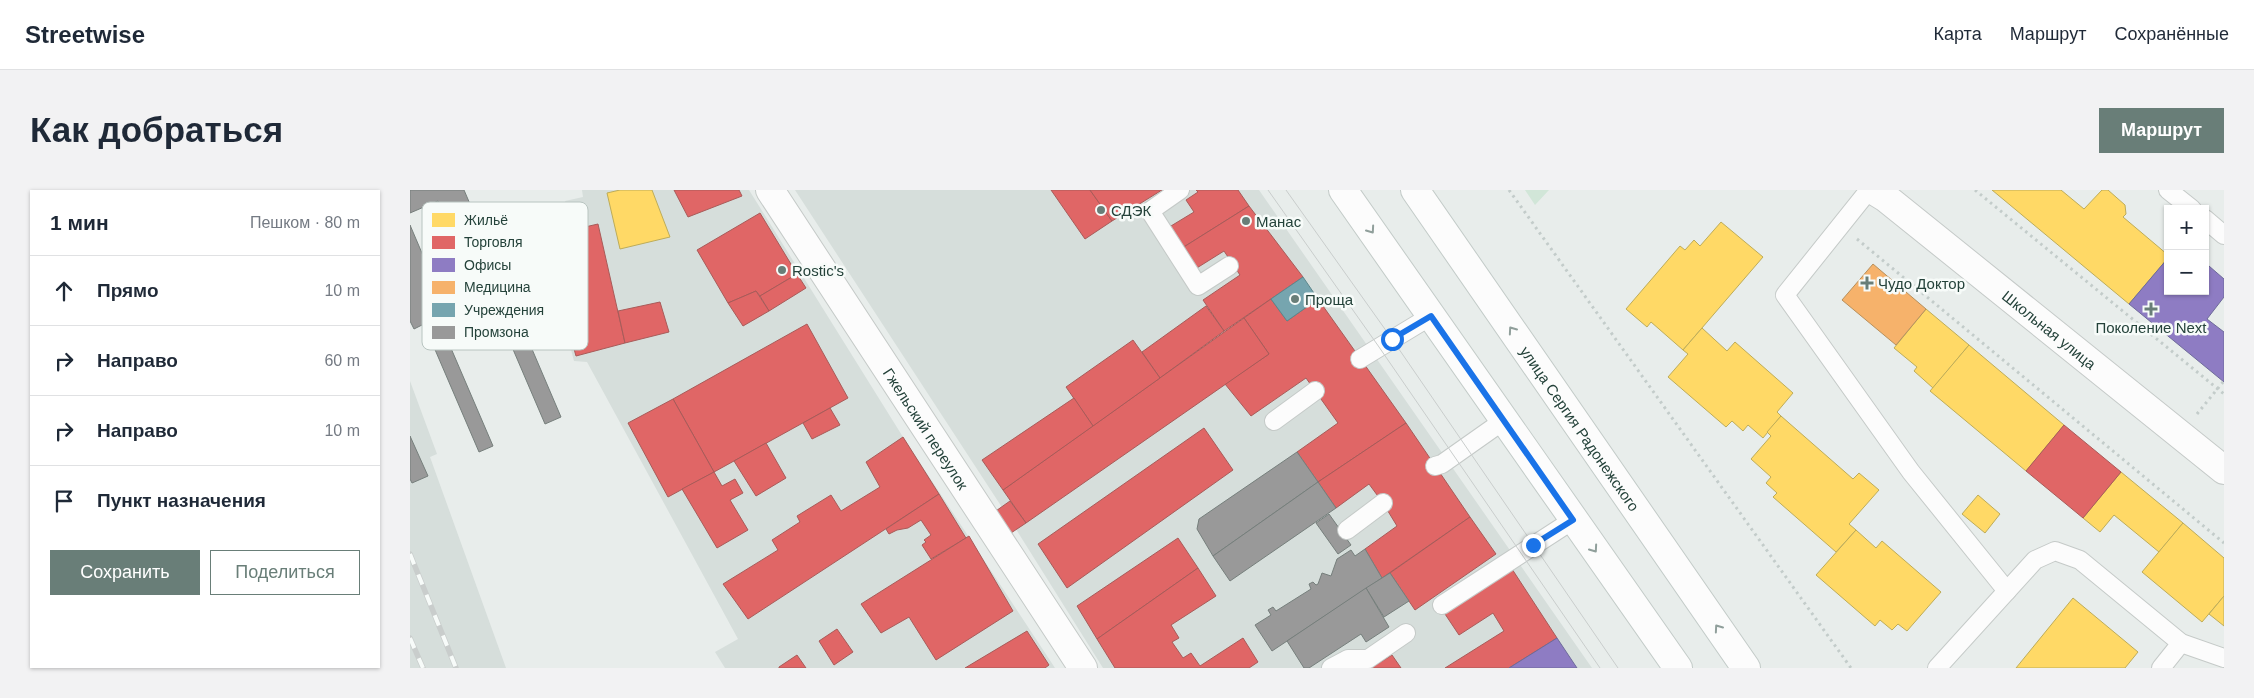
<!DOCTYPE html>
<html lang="ru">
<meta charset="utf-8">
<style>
body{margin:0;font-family:Helvetica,sans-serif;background:#f2f2f3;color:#1f2937}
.controls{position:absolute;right:15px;top:15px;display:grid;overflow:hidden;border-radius:0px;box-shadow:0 1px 4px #0004}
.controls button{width:45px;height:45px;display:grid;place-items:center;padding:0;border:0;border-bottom:1px solid #e0e1e3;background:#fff;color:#1f2937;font:25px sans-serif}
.stop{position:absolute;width:15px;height:15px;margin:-11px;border:4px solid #1a73e8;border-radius:50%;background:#fff}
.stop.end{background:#1a73e8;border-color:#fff;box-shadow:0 1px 5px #0008}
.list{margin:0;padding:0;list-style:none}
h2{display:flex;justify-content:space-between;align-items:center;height:65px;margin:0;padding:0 20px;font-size:21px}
h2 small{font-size:16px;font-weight:400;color:#747a83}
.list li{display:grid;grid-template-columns:32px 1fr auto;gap:15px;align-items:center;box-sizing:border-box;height:70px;padding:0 20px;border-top:1px solid #e0e1e3}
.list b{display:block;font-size:19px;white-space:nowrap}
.list em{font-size:16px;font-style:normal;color:#747a83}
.actions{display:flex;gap:10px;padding:15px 20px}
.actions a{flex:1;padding:11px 0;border:1px solid #697e78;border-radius:0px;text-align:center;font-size:18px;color:#697e78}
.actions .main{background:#697e78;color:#fff}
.icon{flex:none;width:28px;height:28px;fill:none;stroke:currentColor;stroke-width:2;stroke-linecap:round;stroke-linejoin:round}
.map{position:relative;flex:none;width:1814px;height:478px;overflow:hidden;border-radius:0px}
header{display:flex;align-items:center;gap:30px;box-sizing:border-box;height:70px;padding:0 25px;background:#fff;border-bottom:1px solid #e0e1e3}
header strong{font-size:24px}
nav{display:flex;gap:28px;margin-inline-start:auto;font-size:18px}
.intro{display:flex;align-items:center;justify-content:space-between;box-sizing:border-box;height:120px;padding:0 30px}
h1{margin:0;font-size:35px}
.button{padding:12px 22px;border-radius:0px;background:#697e78;color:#fff;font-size:18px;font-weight:700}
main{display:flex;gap:30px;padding:0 30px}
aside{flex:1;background:#fff;border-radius:0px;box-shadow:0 1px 4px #0004}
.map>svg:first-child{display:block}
</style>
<header>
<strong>Streetwise</strong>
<nav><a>Карта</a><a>Маршрут</a><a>Сохранённые</a></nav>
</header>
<div class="intro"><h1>Как добраться</h1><a class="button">Маршрут</a></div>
<main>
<aside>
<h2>1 мин<small>Пешком · 80 m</small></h2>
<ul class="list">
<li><svg class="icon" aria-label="ahead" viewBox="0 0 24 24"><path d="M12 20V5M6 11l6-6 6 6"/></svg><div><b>Прямо</b></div><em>10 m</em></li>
<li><svg class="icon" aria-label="right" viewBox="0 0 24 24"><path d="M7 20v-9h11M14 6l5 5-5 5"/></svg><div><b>Направо</b></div><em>60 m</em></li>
<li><svg class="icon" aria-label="right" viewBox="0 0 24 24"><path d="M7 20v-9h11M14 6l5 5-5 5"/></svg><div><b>Направо</b></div><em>10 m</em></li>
<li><svg class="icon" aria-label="arrive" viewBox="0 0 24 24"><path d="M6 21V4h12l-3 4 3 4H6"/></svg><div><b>Пункт назначения</b></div></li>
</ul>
<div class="actions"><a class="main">Сохранить</a><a>Поделиться</a></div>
</aside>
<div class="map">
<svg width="1814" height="478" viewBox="0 0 1814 478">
<rect width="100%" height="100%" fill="#e8edeb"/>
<!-- built -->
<g fill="#d6dedb">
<path d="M172,0h167l154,247 152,231h-330l-10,-16 23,-13 -151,-277 -13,-1 -32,-120 11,-2 -6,-21 10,-2 -2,-5 12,-2 -2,-8 18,-4z"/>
<path d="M385,0h464l333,478h-489l-96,-153z"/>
<path d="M0,191l27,73 -7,3 76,211h-96z"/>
</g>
<!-- green -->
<path fill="#d1e6d8" d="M1115,0h24l-14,15z"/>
<!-- homes -->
<g fill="#ffd966" stroke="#bdac59">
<path d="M210,0h32l18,47 -50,12 -13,-56z"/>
<path d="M1582,0h69l23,19 18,-19h6l17,15 1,9 -3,3 45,38v3l-39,46z"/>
<path d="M1311,32l42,35 -80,93 -32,-28 -4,5 -21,-18 54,-63 5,4 9,-10 6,6z"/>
<path d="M1516,119l43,36 -36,43 -19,-17 3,-4 -23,-19z"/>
<path d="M1292,138l25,23 8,-9 58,51 -16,19 4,4 -18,22 -15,-13 -5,6 -11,-10 -6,6 -58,-50 20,-23 -5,-4z"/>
<path d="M1559,155l95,80 -38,46 -96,-80z"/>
<path d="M1371,226l72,63 6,-6 20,17 -30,34 7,6 -20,22 -63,-55 4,-4 -11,-10 5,-6 -20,-18 20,-23 -4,-4z"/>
<path d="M1711,282l62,51 -24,29 -45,-37 -14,17 -17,-14z"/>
<path d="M1568,305l22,19 -15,19 -23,-19z"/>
<path d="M1773,333l41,35v38l-22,26 -60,-50z"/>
<path d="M1446,340l20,18 6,-7 59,51 -34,39 -9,-7 -6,6 -12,-10 -5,6 -59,-51z"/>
<path d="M1814,406v30l-15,-12z"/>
<path d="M1663,408l65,54 -13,16h-109z"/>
</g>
<!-- shops -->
<g fill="#e06666" stroke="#a85b59">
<path d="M264,0h65l3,6 -54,21z"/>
<path d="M641,0h39l22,31 -27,18z"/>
<path d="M680,0h72l-50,31z"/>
<path d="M786,0h42l11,16 -70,44 -13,-21 28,-17 -8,-12 12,-8z"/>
<path d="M839,16l54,71 -79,54 -21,-31 37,-25 -16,-24 -32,20 -13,-21z"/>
<path d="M350,23l37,61 -37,22 -4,-5 -28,12 -31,-53z"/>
<path d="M159,32l3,8 26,-6 27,119 -49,13 -31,-112 11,-3 -5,-15z"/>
<path d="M387,84l9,14 -37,23 -9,-15z"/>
<path d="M346,101l13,20 -26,15 -15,-23z"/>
<path d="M861,109l16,22 31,-22 88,124 -88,59 -21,-30 41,-29 -32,-45 -55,38 -26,-32 44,-30 -25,-36z"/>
<path d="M250,112l9,30 -44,11 -7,-32z"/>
<path d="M796,116l18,25 -64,47 -18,-26z"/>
<path d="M834,128l25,36 -243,169 -23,-33z"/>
<path d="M397,134l41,74 -134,74 -41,-73z"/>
<path d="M723,150l27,38 -67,48 -27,-39z"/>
<path d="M664,208l19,28 -90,64 -21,-30z"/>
<path d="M263,209l41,73 -46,25 -40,-74z"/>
<path d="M420,218l10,17 -28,14 -9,-16z"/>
<path d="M996,233l64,94 -88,61 -17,-29 32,-23 -14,-23 -14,-19 -33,24 -18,-26z"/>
<path d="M1654,235l57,47 -38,46 -57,-47z"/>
<path d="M794,238l29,42 -166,118 -29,-44z"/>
<path d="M493,247l36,57 -191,125 -25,-35 55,-34 -6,-10 28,-18 -3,-6 34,-21 10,16 39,-24 -14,-25z"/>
<path d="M356,253l20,35 -30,18 -22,-35z"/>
<path d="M304,282l8,14 13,-7 8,14 -13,7 18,30 -31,18 -35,-59z"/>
<path d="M529,304l27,44 -35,21 -9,-14 4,-3 -2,-2 7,-5 -10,-15 -13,8 -11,2 -8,4 -3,-5z"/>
<path d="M600,311l16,22 -18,12 -15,-22z"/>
<path d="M1060,327l26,37 -81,56 -25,-37z"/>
<path d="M559,346l44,75 -77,49 -27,-43 -28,16 -20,-29z"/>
<path d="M768,348l20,30 -101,71 -20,-33z"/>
<path d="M788,378l18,28 -45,29 8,13 -7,4 11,16 8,-5 9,13 43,-28 15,24 -9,6h-134l-18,-29z"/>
<path d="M1102,379l45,69 -48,30h-64l59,-37 -11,-18 -34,22 -16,-24z"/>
<path d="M427,439l16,23 -19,13 -15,-24z"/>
<path d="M617,441l22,34 -4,3h-80z"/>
<path d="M387,465l9,13h-27v-1z"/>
<path d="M982,465l9,13h-30z"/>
</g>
<!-- offices -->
<g fill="#8e7cc3" stroke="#6e6b9a">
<path d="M1758,68v33h37v-20l4,-5 15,13v18l-17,22 17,13v50l-95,-78z"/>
<path d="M1147,448l20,30h-68z"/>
</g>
<!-- health -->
<path fill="#f6b26b" stroke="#b7905c" d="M1463,74l53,45 -30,36 -54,-45z"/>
<!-- public -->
<path fill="#76a5af" stroke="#5d878c" d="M893,87l15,22 -31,22 -16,-22z"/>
<!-- industry -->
<g fill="#999" stroke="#767f7c">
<path d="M0,0h54l97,227 -16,7 -54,-126 -10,4 -43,-101 -28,12z"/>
<path d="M0,35l38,89 -10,4 55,128 -14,6 -55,-128 -10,5 -4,-8z"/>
<path d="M0,246l18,40 -16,7 -2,-4z"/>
<path d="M887,262l21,30 -105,74 -16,-27 2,-10z"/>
<path d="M908,292l18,26 -106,73 -17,-25z"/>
<path d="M919,324l22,31 -13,9 -22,-31z"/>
<path d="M955,359l17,29 -110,73 -17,-26 16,-10 -3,-5 5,-3 3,4 35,-22 -2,-5 4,-2 3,3 2,-1 4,-11 9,3 6,-17 14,-9 4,6z"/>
<path d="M980,383l19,28 -25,16 -18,-29z"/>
<path d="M956,398l23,39 -23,15 -5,-8 -52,34h-5l-17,-27z"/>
</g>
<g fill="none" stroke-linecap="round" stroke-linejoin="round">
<!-- lane casing -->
<g stroke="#c5cac8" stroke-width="20">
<g id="lane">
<path d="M770,0l-30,21 48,75 31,-20"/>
<path d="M1459,0l-84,105 126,177 96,119"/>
<path d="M1758,0l24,19"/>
<path d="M1795,29l19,16"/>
<path d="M950,169l71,-43"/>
<path d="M864,231l41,-30"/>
<path d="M1025,276l7,-2 61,-43"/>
<path d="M937,340l36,-27"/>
<path d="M1032,415l131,-85"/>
<path d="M921,478l17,-9h20l38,-26"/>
<path d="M1527,478l98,-108 20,-9 25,9 101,83 43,15"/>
<path d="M1751,478l20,-25"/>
</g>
</g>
<!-- street casing -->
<g stroke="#c5cac8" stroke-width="30">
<g id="street">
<path id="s1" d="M360,0l313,478"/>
<path id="s2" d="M1463,0l13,8 338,272"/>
</g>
</g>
<!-- secondary casing -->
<g stroke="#c3cbc8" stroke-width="30">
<g id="secondary">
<path d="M933,0l335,478"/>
<path id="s3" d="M1005,0l331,478"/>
</g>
</g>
<!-- path -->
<g stroke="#c3ccca" stroke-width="3" stroke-dasharray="2.5 4" stroke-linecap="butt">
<path d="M1099,0l342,478"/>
<path d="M1565,0l249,204"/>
<path d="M1447,49l367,304"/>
<path d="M1787,224l26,-32"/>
</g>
<!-- lane -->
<use href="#lane" stroke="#fcfcfc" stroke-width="18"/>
<!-- street -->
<use href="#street" stroke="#fcfcfc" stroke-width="28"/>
<!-- secondary -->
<use href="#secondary" stroke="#fcfcfc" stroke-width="28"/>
<!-- tram -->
<g stroke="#c9cdcc" stroke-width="1">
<path d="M858,0l111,157 221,321"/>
<path d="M876,0l106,149 226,329"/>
</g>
<!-- rail casing -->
<g stroke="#c9cdcc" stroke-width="5.5">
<g id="rail">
<path d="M0,364l46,114"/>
<path d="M0,448l13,30"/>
</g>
</g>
<!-- rail -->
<use href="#rail" stroke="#f7fbf9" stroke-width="4" stroke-dasharray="11" stroke-linecap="butt"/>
</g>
<!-- one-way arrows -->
<defs><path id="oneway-chevron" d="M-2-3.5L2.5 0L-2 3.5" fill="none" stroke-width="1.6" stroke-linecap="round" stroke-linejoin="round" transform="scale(1.25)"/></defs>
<g stroke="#909f9b">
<use href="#oneway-chevron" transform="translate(961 40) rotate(55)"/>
<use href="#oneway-chevron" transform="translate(1102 140) rotate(-125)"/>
<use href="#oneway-chevron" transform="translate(1184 359) rotate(55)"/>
<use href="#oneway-chevron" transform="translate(1308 438) rotate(-125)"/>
</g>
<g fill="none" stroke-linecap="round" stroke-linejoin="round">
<!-- route -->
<path stroke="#1a73e8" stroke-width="6" d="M982,149l39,-23 142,204 -40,25"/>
</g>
<!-- markers -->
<g fill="#697e78" stroke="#f7fbf9" stroke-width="2">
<circle cx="691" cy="20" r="5"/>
<circle cx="836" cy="31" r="5"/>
<circle cx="372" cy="80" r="5"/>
<path d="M1454.5 85.5h5v5h5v5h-5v5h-5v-5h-5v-5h5z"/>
<circle cx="885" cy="109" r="5"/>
<path d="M1738.5 111.5h5v5h5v5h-5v5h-5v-5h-5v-5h5z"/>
</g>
<g text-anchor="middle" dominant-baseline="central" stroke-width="5" stroke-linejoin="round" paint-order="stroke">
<!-- poi labels -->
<g font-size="15" fill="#24423a" stroke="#f7fbf9" text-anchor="start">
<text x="701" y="20">СДЭК</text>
<text x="846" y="31">Манас</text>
<text x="382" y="80">Rostic's</text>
<text x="1468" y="93">Чудо Доктор</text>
<text x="895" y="109">Проща</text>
<text x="1741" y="137" text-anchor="middle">Поколение Next</text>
</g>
<!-- street labels -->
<g font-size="15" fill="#24423a" stroke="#f7fbf9">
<text stroke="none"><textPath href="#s2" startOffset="225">Школьная улица</textPath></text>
<text stroke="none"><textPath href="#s1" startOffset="285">Гжельский переулок</textPath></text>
<text stroke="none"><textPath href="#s3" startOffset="290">улица Сергия Радонежского</textPath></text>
</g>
</g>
<!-- legend -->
<rect x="12" y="12" width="166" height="148" rx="8" fill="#f7fbf9" stroke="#b8c4c0" stroke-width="1"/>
<rect x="22" y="23" width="23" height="14" fill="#ffd966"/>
<rect x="22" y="46" width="23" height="13" fill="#e06666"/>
<rect x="22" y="68" width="23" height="14" fill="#8e7cc3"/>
<rect x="22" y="91" width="23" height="13" fill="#f6b26b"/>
<rect x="22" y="113" width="23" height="14" fill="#76a5af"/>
<rect x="22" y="136" width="23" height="13" fill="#999"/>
<g font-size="14" fill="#24423a">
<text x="54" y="35">Жильё</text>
<text x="54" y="57">Торговля</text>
<text x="54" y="80">Офисы</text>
<text x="54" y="102">Медицина</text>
<text x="54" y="125">Учреждения</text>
<text x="54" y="147">Промзона</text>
</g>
</svg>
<div class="controls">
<button>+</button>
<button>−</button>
</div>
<div class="stop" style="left:982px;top:149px"></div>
<div class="stop end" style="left:1123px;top:355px"></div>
</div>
</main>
